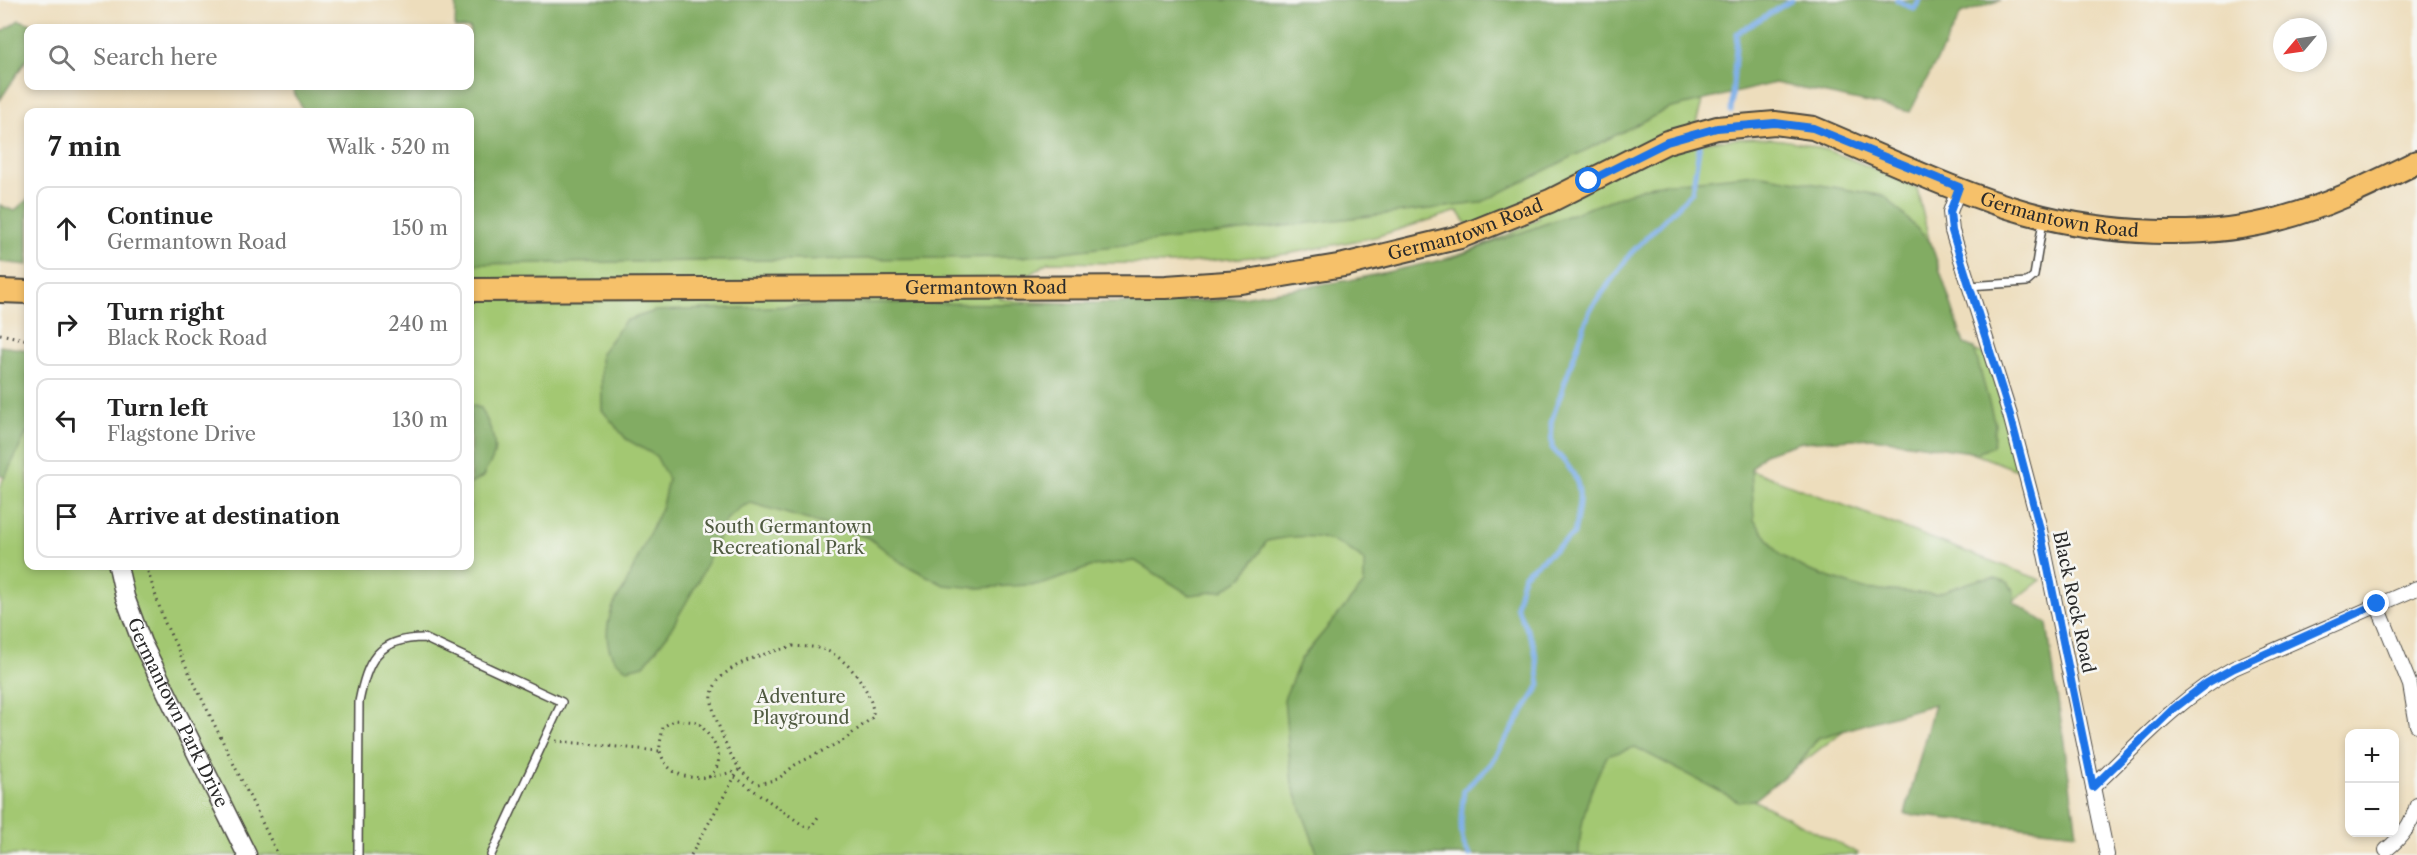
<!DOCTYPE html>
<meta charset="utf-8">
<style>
body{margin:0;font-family:"Libre Caslon Text",serif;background:#f6f6f6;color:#222}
.controls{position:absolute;right:18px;bottom:18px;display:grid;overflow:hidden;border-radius:12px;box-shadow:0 3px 9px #0003}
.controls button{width:54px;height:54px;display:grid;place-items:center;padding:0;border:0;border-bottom:2px solid #e0e0e0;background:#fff;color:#222;font:30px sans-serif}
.compass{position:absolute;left:2273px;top:18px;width:54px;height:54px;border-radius:50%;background:#fff;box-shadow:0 3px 9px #0003;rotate:241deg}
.stop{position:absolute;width:18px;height:18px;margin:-14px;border:4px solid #1a73e8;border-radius:50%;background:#fff}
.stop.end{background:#1a73e8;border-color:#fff;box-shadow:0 2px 6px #0008}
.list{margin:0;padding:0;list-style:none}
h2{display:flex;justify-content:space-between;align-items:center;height:78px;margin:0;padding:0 24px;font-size:26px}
h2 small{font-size:20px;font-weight:400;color:#767676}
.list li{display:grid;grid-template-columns:39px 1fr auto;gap:18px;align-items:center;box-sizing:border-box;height:84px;margin:0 12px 12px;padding:0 12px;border:2px solid #e0e0e0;border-radius:12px}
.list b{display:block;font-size:22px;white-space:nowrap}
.list p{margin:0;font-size:20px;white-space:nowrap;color:#767676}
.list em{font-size:20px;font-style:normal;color:#767676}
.icon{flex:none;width:33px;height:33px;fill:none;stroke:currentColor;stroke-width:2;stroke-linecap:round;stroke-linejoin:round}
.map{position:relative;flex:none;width:2417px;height:855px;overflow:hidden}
.search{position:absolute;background:#fff;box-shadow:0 3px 9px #0003;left:24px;top:24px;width:450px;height:66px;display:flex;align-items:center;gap:15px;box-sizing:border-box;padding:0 21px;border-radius:12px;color:#767676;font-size:22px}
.panel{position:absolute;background:#fff;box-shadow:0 3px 9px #0003;left:24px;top:108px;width:450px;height:462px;border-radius:12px}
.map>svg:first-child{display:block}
</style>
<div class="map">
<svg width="2417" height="855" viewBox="0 0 2417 855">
<rect width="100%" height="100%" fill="#f6f6f2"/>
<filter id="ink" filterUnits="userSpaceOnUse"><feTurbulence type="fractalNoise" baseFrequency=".0167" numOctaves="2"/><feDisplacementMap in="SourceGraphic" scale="12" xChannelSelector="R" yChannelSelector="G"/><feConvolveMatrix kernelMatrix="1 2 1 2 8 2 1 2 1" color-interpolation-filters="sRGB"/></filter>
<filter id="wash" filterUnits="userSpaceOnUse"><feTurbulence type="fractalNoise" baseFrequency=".008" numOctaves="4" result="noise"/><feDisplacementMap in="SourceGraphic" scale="24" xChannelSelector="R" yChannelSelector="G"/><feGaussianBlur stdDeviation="1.35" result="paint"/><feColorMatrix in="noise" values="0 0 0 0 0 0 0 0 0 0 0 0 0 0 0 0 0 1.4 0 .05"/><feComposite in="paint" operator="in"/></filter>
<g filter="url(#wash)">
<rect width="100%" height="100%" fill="#edddbc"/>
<!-- green -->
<path fill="#a3c872" stroke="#677a4e" stroke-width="1.5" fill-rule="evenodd" d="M1685,0l32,48 -27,97c95,-20 142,5 227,43l16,69 29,89 28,10 30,115 -218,-82 -180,32 419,159 -288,220 105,53 -1,2h-1857v-369l28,-58v138h442v-383zM1458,211l21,30 55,-29 5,6c-115,69 -321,88 -454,85 -29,-1 -59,0 -86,-5l49,-36 124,2 115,-10 88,-17z"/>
<!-- forest -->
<g fill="#82ac64" stroke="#566c48" stroke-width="1.5">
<path d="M456,0h1545l-40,14 -51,98 -135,-29 -107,26 -188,94 -459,54 -551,7v-152h-166l-13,-26h179v-58h-15z"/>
<path d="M19,20l25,8h-16v29l-28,43v-67z"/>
<path d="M1756,174l129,22 46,47 33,101 10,4 21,76 -2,22 -15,7 -105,-15 -72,4 -37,12 -13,14 3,52 26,35 30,16 54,18 71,5 45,-15 16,-1 12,4 6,10v10l33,22 30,209 -172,-19 29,-110 -116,34 -19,26 -43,35 -16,3 -105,-55 -28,9c-17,32 -27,62 -28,99h-261l-26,-71 -8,-85 17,-40 63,-75v-23c-31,-28 -58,-28 -97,-20l-25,37 -20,13 -32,4 -55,-34 -42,5 -49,18 -66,4 -34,-3 -42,-22 -33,-25 -118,-35 -10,4 -14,12 -28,61 -31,54 -24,31 -17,4c-4,-3 -10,-6 -12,-9 -15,-20 -6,-53 8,-70l39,-84 6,-27 -12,-23 -30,-17 -24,-29 -1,-57 24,-32 30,-10 221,-8 174,1 166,-3 134,-21 101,-22 201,-73z"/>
<path d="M28,199v66l-28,-3v-57l14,6z"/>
<path d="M0,346l28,4v80l-23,47 -5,-1z"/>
<path d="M470,405l11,3c7,14 19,36 11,52 -3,6 -7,10 -9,17l-13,7z"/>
</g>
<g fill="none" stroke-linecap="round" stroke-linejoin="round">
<!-- stream -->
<g stroke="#7daee8" stroke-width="5">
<path d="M1897,0l17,9 6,-9"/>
<path d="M1731,111l6,-78 55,-33"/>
<path d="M1470,855c-14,-15 -8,-46 -6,-65l24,-23 52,-82 -6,-40 -18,-39 8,-32 50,-40c8,-44 11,-52 -22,-86l-1,-26 39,-112 41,-57 61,-61 8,-49"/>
</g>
</g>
</g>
<g filter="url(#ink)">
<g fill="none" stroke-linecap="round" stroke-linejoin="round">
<!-- service casing -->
<g stroke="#484641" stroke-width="10">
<g id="service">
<path d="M1969,286l58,-4 7,-6 9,-55"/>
<path d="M358,855l1,-153c8,-41 18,-64 65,-64l138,64 -71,153"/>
</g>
</g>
<!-- minor casing -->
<g stroke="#484641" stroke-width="16">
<g id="minor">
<path d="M1959,187l-9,25 2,19 58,184 29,110 68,330"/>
<path d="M2377,604l33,81 7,40"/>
<path d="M2093,787c45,-43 86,-89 141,-119l183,-80"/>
<path d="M2386,850c16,-13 25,-25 31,-45"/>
</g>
</g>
<!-- tertiary casing -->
<g stroke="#484641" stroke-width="21">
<g id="tertiary">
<path id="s1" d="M118,566l7,31 17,46 105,212"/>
</g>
</g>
<!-- primary casing -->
<g stroke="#484641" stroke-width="26">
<g id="primary">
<path id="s2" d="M470,290l696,-3 75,-5 103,-17 116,-28 90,-36 117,-59 50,-14 58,-5 38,5c70,29 143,65 215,85 77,21 174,27 251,6 49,-13 93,-35 138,-57"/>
<path d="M0,291l28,1"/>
</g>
</g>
<!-- path -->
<g stroke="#484641" stroke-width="3" stroke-dasharray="1.5 4.5" stroke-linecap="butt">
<path d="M0,334l28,6"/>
<path d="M146,566l18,55 114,234"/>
<path d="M793,646c9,1 20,0 29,3 23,6 53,43 51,68l-29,23 -49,25 -17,14 -20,5c-19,-10 -27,-28 -35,-47 -4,-11 -10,-24 -11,-35 -4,-36 56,-49 81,-56z"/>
<path d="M556,741l103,10"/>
<path d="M709,777c21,-19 3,-38 -11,-55l-24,-2 -11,7c-1,7 -4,18 -3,24 10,37 53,27 79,19"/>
<path d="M735,777l69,49 7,1 7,-10"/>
<path d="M691,855l47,-84"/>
</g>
<!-- service -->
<use href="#service" stroke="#fff" stroke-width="7"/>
<!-- minor -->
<use href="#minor" stroke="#fff" stroke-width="14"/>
<!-- tertiary -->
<use href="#tertiary" stroke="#fff" stroke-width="18"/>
<!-- primary -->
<use href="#primary" stroke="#f6c16b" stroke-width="22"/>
</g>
</g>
<g fill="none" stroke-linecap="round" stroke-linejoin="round" filter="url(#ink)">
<!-- route -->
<path stroke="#1a73e8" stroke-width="8" d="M1589,181l78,-39 50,-14 58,-5 38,5 146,59 -9,25 2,19 58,184 29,110 54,262 79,-77 35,-27 27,-15 143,-64"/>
</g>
<g text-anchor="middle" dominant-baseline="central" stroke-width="5" stroke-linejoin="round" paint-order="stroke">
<!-- street labels -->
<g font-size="18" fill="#2b2b2b" stroke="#f6f6f2">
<text stroke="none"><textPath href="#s2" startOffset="1634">Germantown Road</textPath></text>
<text stroke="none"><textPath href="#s2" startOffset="1002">Germantown Road</textPath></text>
<text stroke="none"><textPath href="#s2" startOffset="516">Germantown Road</textPath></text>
<text transform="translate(2074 602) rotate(78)">Black Rock Road</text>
<text stroke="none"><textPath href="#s1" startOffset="159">Germantown Park Drive</textPath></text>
</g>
<!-- park labels -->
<g font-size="18" fill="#4f5a40" stroke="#f6f6f2">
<text x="788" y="527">South Germantown<tspan x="788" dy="21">Recreational Park</tspan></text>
<text x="801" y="697">Adventure<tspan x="801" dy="21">Playground</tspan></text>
</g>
</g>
</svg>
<div class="controls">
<button>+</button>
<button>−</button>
</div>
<svg class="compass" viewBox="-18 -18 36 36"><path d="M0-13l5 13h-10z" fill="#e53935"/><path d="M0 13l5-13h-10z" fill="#767676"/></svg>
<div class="stop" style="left:1589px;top:181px"></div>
<div class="stop end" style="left:2377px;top:604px"></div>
<div class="search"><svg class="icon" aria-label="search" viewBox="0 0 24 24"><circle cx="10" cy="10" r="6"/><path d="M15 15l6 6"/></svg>Search here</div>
<section class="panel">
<h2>7 min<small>Walk · 520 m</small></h2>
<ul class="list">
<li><svg class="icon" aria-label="ahead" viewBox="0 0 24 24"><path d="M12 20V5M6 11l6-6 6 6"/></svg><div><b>Continue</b><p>Germantown Road</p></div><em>150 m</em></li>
<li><svg class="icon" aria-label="right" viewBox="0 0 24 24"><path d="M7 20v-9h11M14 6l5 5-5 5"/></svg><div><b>Turn right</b><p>Black Rock Road</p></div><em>240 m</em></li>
<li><svg class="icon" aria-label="left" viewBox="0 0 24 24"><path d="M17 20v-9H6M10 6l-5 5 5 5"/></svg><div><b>Turn left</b><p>Flagstone Drive</p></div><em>130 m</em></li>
<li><svg class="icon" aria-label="arrive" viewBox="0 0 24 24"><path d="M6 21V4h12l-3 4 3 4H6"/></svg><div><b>Arrive at destination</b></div></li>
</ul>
</section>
</div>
